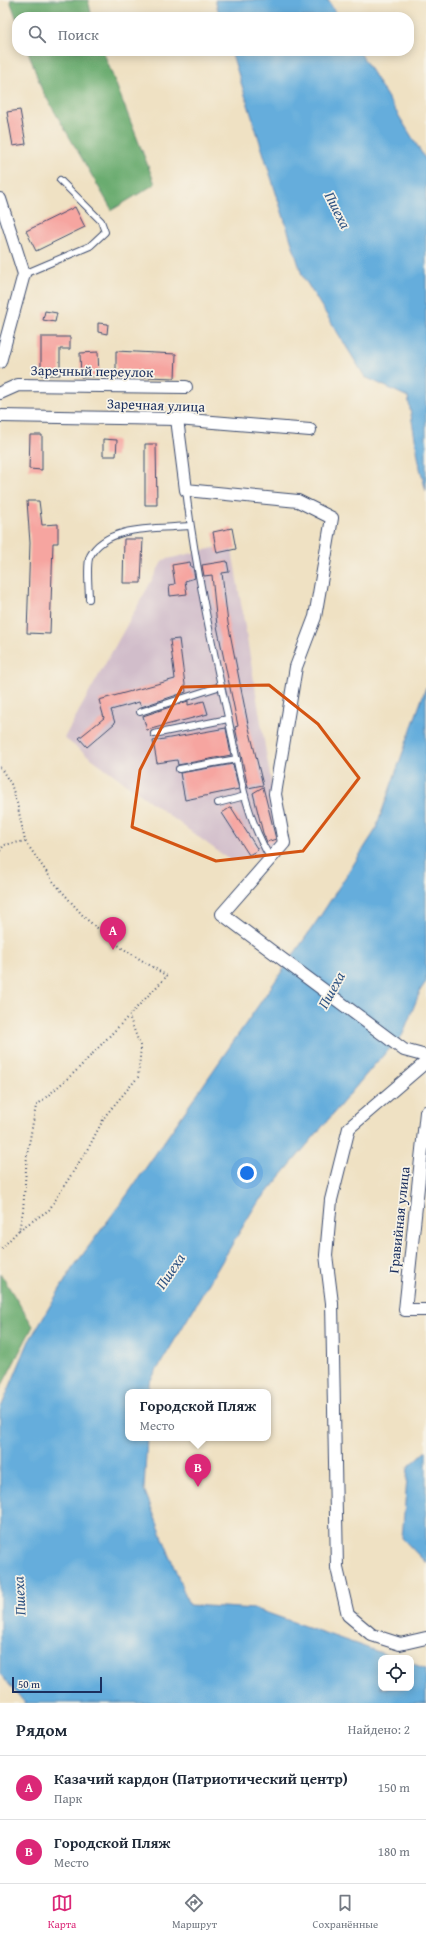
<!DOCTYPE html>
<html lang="ru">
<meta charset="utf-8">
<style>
body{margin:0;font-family:"Gentium Book Plus",serif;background:#f6f6f7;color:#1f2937}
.controls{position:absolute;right:12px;bottom:12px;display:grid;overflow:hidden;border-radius:8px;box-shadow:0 2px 10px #0003}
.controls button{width:36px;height:36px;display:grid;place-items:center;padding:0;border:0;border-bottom:1px solid #e0e1e3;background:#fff;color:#1f2937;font:20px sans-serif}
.scale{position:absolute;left:12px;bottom:10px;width:90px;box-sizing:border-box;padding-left:4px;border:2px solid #1b2f5e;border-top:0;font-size:11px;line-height:14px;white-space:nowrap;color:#1b2f5e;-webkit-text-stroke:3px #f7f3e8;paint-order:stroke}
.you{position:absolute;left:247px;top:1173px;width:14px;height:14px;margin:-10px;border:3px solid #fff;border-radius:50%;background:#1a73e8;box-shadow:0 0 0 6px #1a73e833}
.badge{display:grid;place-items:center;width:26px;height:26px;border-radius:50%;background:#db2777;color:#fff;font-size:13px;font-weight:700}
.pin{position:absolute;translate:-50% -33px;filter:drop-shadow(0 1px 2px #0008)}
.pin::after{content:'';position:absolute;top:21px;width:14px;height:12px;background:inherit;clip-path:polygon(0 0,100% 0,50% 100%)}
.popup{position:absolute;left:125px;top:1389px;width:146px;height:52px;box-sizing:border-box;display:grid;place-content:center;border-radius:8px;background:#fff;filter:drop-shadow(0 1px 3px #0005);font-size:13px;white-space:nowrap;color:#747a83}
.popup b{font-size:15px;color:#1f2937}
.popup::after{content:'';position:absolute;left:50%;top:100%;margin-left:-8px;border:8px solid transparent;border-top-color:#fff}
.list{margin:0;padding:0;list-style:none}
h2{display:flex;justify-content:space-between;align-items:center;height:52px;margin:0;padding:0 16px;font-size:17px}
h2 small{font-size:13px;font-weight:400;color:#747a83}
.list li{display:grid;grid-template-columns:26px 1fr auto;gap:12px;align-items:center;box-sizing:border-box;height:64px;padding:0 16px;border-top:1px solid #e0e1e3}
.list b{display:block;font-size:15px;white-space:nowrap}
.list p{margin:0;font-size:13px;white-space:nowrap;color:#747a83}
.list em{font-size:13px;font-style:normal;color:#747a83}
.icon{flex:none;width:22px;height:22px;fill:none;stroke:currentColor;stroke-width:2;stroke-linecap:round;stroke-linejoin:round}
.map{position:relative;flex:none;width:426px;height:1703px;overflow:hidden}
.search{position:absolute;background:#fff;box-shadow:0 2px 10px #0003;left:12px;right:12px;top:12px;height:44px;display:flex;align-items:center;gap:10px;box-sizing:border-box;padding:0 14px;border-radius:16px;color:#747a83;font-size:15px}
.sheet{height:180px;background:#fff}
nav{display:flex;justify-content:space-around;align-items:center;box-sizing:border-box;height:56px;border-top:1px solid #e0e1e3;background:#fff;font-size:11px;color:#747a83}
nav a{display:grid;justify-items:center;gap:2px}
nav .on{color:#db2777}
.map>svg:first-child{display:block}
</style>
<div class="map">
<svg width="426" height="1703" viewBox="0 0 426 1703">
<rect width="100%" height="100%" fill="#f7f3e8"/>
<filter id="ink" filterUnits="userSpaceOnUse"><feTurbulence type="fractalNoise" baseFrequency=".025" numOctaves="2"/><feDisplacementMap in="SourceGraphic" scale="8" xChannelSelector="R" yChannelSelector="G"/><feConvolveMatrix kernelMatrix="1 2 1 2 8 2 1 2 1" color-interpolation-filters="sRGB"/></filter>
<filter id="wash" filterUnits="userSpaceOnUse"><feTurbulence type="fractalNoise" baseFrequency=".012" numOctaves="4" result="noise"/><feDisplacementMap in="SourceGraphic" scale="16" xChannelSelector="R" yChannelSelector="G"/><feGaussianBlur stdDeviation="0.9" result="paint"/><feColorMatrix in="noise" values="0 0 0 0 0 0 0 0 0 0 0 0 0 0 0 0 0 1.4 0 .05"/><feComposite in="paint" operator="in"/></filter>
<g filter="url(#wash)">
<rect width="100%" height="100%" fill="#efe1c3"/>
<!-- industrial -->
<path fill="#d1bdca" d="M231,544l52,309 -52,8 -167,-123 99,-178z"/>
<!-- forest -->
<g fill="#6bac6f" stroke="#436e66">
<path d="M10,0h78l4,17h-75v3z"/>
<path d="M28,51h75l52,133 -43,26 -70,-120z"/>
<path d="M0,1273l33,53 -33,63z"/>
</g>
<!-- water -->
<g fill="#65addc" stroke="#406e9d">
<path d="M215,0h113l10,17h-118z"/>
<path d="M231,51h128l67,109v331l-6,-23 -12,-71 -43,-20 -63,-102z"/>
<path d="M426,687v295l-5,7 -19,47 -27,28 -121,144 -105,175v9h-21v46h19l-3,51 45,116 67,4 140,49h-15v30h30v-25l15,6v34h-401l-25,-29v-264l29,-69 43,-72 55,-74 194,-280 54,-84z"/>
<path d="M426,1451v112l-24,-25 6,-71z"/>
</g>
<g id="blocks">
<!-- building -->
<g fill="#f6a5a0">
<path d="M20,110l6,34 -13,2 -6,-34z"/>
<path d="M75,207l10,20 -49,24 -10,-20z"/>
<path d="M45,311l12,2 -2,9 -12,-2z"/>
<path d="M98,323l10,1 -1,10 -9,-2z"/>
<path d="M41,337h29v12h-10v26h-19z"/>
<path d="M116,351l60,3 -1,24 -59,-2z"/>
<path d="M98,352l1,24 -18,1 -1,-24z"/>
<path d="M30,435h12v35l-13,-1z"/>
<path d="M103,439l14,1 -1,16h-13z"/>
<path d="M145,444h11l1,61h-12z"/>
<path d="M27,501h12l3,24 16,-1v19h-5l-3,91 -23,-1 3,-90z"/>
<path d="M232,528l4,21 -19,4 -4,-21z"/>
<path d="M124,539h19l-2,44h-18z"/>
<path d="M227,561l2,11 -7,1 6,50 20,101 15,61 -15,3 -13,-61 3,-1 -21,-100 -5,-51 -8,1 -2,-11z"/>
<path d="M190,562l1,5h2l2,11 -10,3 2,13 -17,2 -1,-11 6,-1 -3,-19z"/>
<path d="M179,639l7,53 -45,15 -2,-5 -28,8 4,13 -28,24 -8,-9 25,-20 -5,-18 76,-21 -5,-39z"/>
<path d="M188,701v4l16,-4 4,13 -61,16 -4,-14z"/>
<path d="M226,728l5,27 -53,10 -1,-5 -20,3 -4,-22z"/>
<path d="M233,764l6,25 -54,11 -5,-27z"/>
<path d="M263,787l13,52 -9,3 -4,-9 -10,-40z"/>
<path d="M231,807l27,43 -9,5 -27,-42z"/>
</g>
</g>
</g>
<g filter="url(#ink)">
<use href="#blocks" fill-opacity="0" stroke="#3b4a6d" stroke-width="1"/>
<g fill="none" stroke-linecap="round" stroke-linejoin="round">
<!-- service casing -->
<g stroke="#3b4a6d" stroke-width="8">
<g id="service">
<path d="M24,274l66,-28 15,-14 -4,-11 -41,-41"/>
<path d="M186,490c9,76 25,152 42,227 10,48 17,100 43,142"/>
<path d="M89,599c0,-9 -3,-36 1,-43 17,-32 69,-27 100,-30"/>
<path d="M140,712l81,-26"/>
<path d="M154,734l74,-15"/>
<path d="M179,769l58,-10"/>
<path d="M218,803l27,-7"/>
</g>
</g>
<!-- minor casing -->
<g stroke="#3b4a6d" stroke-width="14">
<g id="minor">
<path d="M0,199l24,75 -24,88"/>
<path d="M0,393l18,-8 168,2"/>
<path d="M0,416l177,3 133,11"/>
<path d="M177,419l9,71 112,11 34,17 -17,99 -19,50 -21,127 9,49 -62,71 182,136 22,6"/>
<path d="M426,1062l-77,66 -18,72 -5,55 6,48 5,265 11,47 24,20 28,9 26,-6"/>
<path d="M426,1112l-21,198h21"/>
</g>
</g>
<!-- path -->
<g stroke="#3b4a6d" stroke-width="2" stroke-dasharray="1 3" stroke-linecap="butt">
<path d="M0,767l11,17 6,19 8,38 27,39 33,38 37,30 45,28 -91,95 -40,35 -9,49 -4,56 -4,19 -19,20"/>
<path d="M0,851l4,-6 21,-4"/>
<path d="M19,1230l30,-20 41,-65 15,-29 33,-39 3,-29 -12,-32"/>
</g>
<!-- service -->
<use href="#service" stroke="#fff" stroke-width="6"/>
<!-- minor -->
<use href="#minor" stroke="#fff" stroke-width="12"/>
</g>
</g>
<!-- marked area -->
<path fill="none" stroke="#d45514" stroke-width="3" stroke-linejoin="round" d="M269,685l49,39 41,54 -56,73 -87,10 -84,-34 8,-57 42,-83z"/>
<g text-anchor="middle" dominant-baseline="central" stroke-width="3.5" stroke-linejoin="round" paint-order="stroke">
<!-- street labels -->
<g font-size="14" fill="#1b2f5e" stroke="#f7f3e8">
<text transform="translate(92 371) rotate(1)">Заречный переулок</text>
<text transform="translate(156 405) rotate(2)">Заречная улица</text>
<text transform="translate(399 1220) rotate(-84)">Гравийная улица</text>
</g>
<!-- water labels -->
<g font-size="15" font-style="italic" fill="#315584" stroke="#f7f3e8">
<text transform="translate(338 210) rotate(63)">Пшеха</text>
<text transform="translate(331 990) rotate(-61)">Пшеха</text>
<text transform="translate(170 1271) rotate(-56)">Пшеха</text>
<text transform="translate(19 1596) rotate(-93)">Пшеха</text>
</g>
</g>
</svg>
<div class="controls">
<button><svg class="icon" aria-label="locate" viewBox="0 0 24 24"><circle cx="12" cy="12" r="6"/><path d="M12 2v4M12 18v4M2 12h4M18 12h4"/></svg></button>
</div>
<div class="scale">50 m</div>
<div class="you"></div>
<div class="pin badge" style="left:113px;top:950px">A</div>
<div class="pin badge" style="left:198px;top:1487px">B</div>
<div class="popup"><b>Городской Пляж</b>Место</div>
<div class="search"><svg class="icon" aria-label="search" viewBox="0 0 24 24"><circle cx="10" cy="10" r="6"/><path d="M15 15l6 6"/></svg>Поиск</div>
</div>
<section class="sheet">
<h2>Рядом<small>Найдено: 2</small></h2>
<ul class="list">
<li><span class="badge">A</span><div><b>Казачий кардон (Патриотический центр)</b><p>Парк</p></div><em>150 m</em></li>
<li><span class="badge">B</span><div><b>Городской Пляж</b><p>Место</p></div><em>180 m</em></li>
</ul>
</section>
<nav>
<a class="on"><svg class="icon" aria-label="map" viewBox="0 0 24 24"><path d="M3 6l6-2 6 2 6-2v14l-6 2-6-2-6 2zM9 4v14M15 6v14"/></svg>Карта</a>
<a><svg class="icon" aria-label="directions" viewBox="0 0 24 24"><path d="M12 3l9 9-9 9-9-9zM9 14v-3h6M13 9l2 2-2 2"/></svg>Маршрут</a>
<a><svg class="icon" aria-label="saved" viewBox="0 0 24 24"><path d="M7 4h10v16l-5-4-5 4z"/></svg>Сохранённые</a>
</nav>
